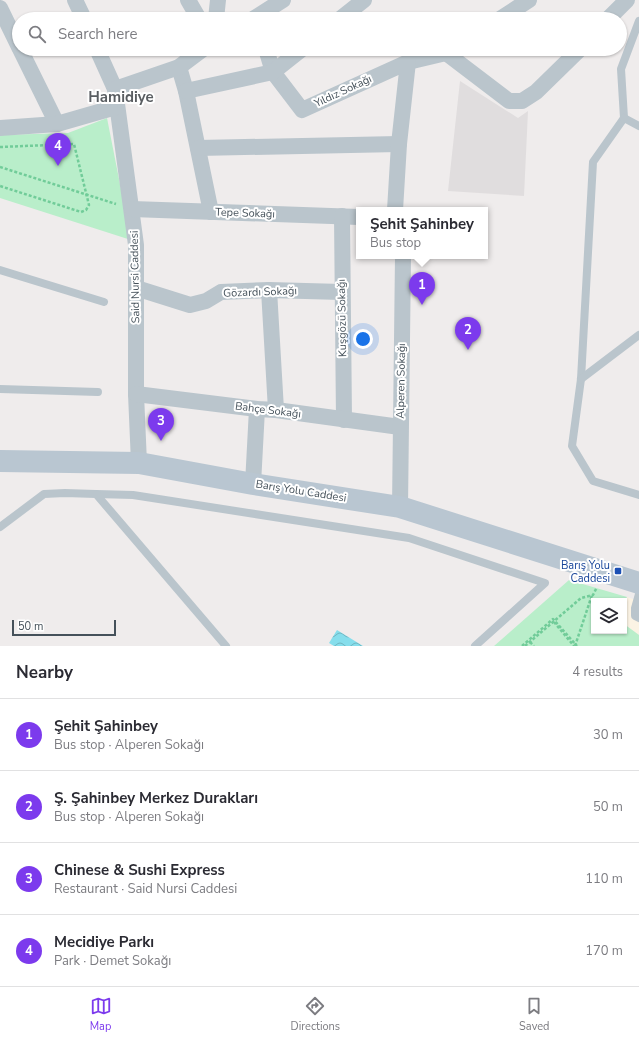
<!DOCTYPE html>
<meta charset="utf-8">
<style>
body{margin:0;font-family:"Nunito Sans",sans-serif;background:#f7f7f7;color:#2b2b33}
.controls{position:absolute;right:12px;bottom:12px;display:grid;overflow:hidden;border-radius:0px;box-shadow:0 1px 3px #0004}
.controls button{width:36px;height:36px;display:grid;place-items:center;padding:0;border:0;border-bottom:1px solid #e1e1e2;background:#fff;color:#2b2b33;font:20px sans-serif}
.scale{position:absolute;left:12px;bottom:10px;width:104px;box-sizing:border-box;padding-left:4px;border:2px solid #45515a;border-top:0;font-size:11px;line-height:14px;white-space:nowrap;color:#45515a;-webkit-text-stroke:3px #fff;paint-order:stroke}
.you{position:absolute;left:363px;top:339px;width:14px;height:14px;margin:-10px;border:3px solid #fff;border-radius:50%;background:#1a73e8;box-shadow:0 0 0 6px #1a73e833}
.badge{display:grid;place-items:center;width:26px;height:26px;border-radius:50%;background:#7c3aed;color:#fff;font-size:13px;font-weight:700}
.pin{position:absolute;translate:-50% -33px;filter:drop-shadow(0 1px 2px #0008)}
.pin::after{content:'';position:absolute;top:21px;width:14px;height:12px;background:inherit;clip-path:polygon(0 0,100% 0,50% 100%)}
.popup{position:absolute;left:356px;top:207px;width:132px;height:52px;box-sizing:border-box;display:grid;place-content:center;border-radius:0px;background:#fff;filter:drop-shadow(0 1px 3px #0005);font-size:13px;white-space:nowrap;color:#7c7c81}
.popup b{font-size:15px;color:#2b2b33}
.popup::after{content:'';position:absolute;left:50%;top:100%;margin-left:-8px;border:8px solid transparent;border-top-color:#fff}
.list{margin:0;padding:0;list-style:none}
h2{display:flex;justify-content:space-between;align-items:center;height:52px;margin:0;padding:0 16px;font-size:17px}
h2 small{font-size:13px;font-weight:400;color:#7c7c81}
.list li{display:grid;grid-template-columns:26px 1fr auto;gap:12px;align-items:center;box-sizing:border-box;height:72px;padding:0 16px;border-top:1px solid #e1e1e2}
.list b{display:block;font-size:15px;white-space:nowrap}
.list p{margin:0;font-size:13px;white-space:nowrap;color:#7c7c81}
.list em{font-size:13px;font-style:normal;color:#7c7c81}
.icon{flex:none;width:22px;height:22px;fill:none;stroke:currentColor;stroke-width:2;stroke-linecap:round;stroke-linejoin:round}
.map{position:relative;flex:none;width:639px;height:646px;overflow:hidden}
.search{position:absolute;background:#fff;box-shadow:0 1px 3px #0004;left:12px;right:12px;top:12px;height:44px;display:flex;align-items:center;gap:10px;box-sizing:border-box;padding:0 14px;border-radius:22px;color:#7c7c81;font-size:15px}
.sheet{height:340px;background:#fff}
nav{display:flex;justify-content:space-around;align-items:center;box-sizing:border-box;height:56px;border-top:1px solid #e1e1e2;background:#fff;font-size:11px;color:#7c7c81}
nav a{display:grid;justify-items:center;gap:2px}
nav .on{color:#7c3aed}
.map>svg:first-child{display:block}
</style>
<div class="map">
<svg width="639" height="646" viewBox="0 0 639 646">
<defs>
<pattern id="water-waves" width="16" height="10" patternUnits="userSpaceOnUse"><rect width="16" height="10" fill="#86deec"/><path d="M0 5q4-4 8 0t8 0" fill="none" stroke="#6fb6c2"/></pattern>
</defs>
<rect width="100%" height="100%" fill="#efecec"/>
<!-- commercial -->
<path fill="#fbf3e4" d="M627,597l12,4v34l-15,-11v-22z"/>
<!-- education -->
<path fill="#e0ddde" d="M460,81l58,37 10,-7 -4,85 -76,-5z"/>
<!-- park -->
<g fill="#b9eeca">
<path d="M107,118l24,122 -131,-42v-63l68,-2z"/>
<path d="M569,580l58,17 -3,5 -30,-1v30h30v-7l15,11v11h-145z"/>
</g>
<!-- water -->
<path fill="url(#water-waves)" d="M337,630l26,16h-29l-5,-3z"/>
<g fill="none" stroke-linecap="round" stroke-linejoin="round">
<!-- path -->
<g stroke="#71cc99" stroke-width="2.5" stroke-dasharray="3 2" stroke-linecap="butt">
<path d="M0,147l74,-3 15,61 -3,5 -5,2 -81,-26"/>
<path d="M0,167l116,37"/>
<path d="M554,622l20,24"/>
<path d="M530,642l4,4"/>
<path d="M522,646l31,-27 24,27"/>
<path d="M525,646l56,-48 12,-3 4,-8"/>
<path d="M575,646l17,-51"/>
</g>
<!-- service -->
<g stroke="#bac5cc" stroke-width="8">
<path d="M639,21l-18,48 3,49 -31,44 -12,217 -9,67 21,35 46,14"/>
<path d="M624,118l15,8"/>
<path d="M0,270l104,32"/>
<path d="M581,379l58,-44"/>
<path d="M0,389l98,3"/>
<path d="M96,494l37,1 276,43 136,45 -70,63"/>
<path d="M0,527l44,-33 21,-1 31,1 130,152"/>
<path d="M639,594l-4,14v8l4,2"/>
</g>
<!-- minor -->
<g stroke="#bac5cc" stroke-width="16">
<path d="M75,0l9,19"/>
<path d="M188,0l11,19"/>
<path d="M0,8l19,39"/>
<path d="M216,19l2,-19"/>
<path d="M253,19l30,-19"/>
<path d="M340,19l24,-19"/>
<path d="M500,19l29,-19"/>
<path d="M608,19l19,-19"/>
<path d="M20,49l37,75"/>
<path d="M97,49l18,40 21,156v149l3,69"/>
<path d="M266,49l7,23 29,38 106,-48 38,-9 6,-4"/>
<path d="M446,53l63,48h13l14,-9 44,-43"/>
<path d="M179,67l7,24 25,121"/>
<path d="M115,89l64,-22 24,-18"/>
<path d="M186,91l87,-19 29,-23"/>
<path d="M0,128l57,-4 59,-17"/>
<path d="M198,148l201,-4"/>
<path d="M132,209l227,8"/>
<path d="M395,210l4,-66 9,-82"/>
<path d="M342,216l2,204"/>
<path d="M136,288l54,17 16,-4 15,-9 48,-2 73,2"/>
<path d="M269,290l7,120"/>
<path d="M136,394l121,15 19,1 124,17"/>
<path d="M253,484l4,-75"/>
<path d="M400,507l3,-251"/>
</g>
<!-- secondary -->
<path stroke="#b9c6d1" stroke-width="22" d="M0,461l139,2 114,21 147,23 239,76"/>
</g>
<!-- markers -->
<rect fill="#1a4fb4" stroke="#fff" stroke-width="1.5" x="614" y="567" width="8" height="8" rx="2"/>
<g text-anchor="middle" dominant-baseline="central" stroke-width="4" stroke-linejoin="round" paint-order="stroke">
<!-- street labels -->
<g font-size="11" fill="#45515a" stroke="#fff">
<text transform="translate(343 91) rotate(-25)">Yıldız Sokağı</text>
<text transform="translate(245 213) rotate(2)">Tepe Sokağı</text>
<text transform="translate(135 277) rotate(-91)">Said Nursi Caddesi</text>
<text transform="translate(260 292) rotate(-2)">Gözardı Sokağı</text>
<text transform="translate(342 318) rotate(-91)">Kuşgözü Sokağı</text>
<text transform="translate(401 381) rotate(-89)">Alperen Sokağı</text>
<text transform="translate(268 410) rotate(7)">Bahçe Sokağı</text>
<text transform="translate(301 491) rotate(9)">Barış Yolu Caddesi</text>
</g>
<!-- transit labels -->
<g font-size="11" fill="#164399" stroke="#fff" text-anchor="end">
<text x="610" y="565">Barış Yolu<tspan x="610" dy="13">Caddesi</tspan></text>
</g>
<!-- district labels -->
<g font-size="15" font-weight="bold" fill="#595d61" stroke="#fff">
<text x="121" y="97">Hamidiye</text>
</g>
</g>
</svg>
<div class="controls">
<button><svg class="icon" aria-label="layers" viewBox="0 0 24 24"><path d="M12 4l9 5-9 5-9-5zM3 14l9 5 9-5"/></svg></button>
</div>
<div class="scale">50 m</div>
<div class="you"></div>
<div class="pin badge" style="left:422px;top:305px">1</div>
<div class="popup"><b>Şehit Şahinbey</b>Bus stop</div>
<div class="pin badge" style="left:468px;top:350px">2</div>
<div class="pin badge" style="left:161px;top:441px">3</div>
<div class="pin badge" style="left:58px;top:166px">4</div>
<div class="search"><svg class="icon" aria-label="search" viewBox="0 0 24 24"><circle cx="10" cy="10" r="6"/><path d="M15 15l6 6"/></svg>Search here</div>
</div>
<section class="sheet">
<h2>Nearby<small>4 results</small></h2>
<ul class="list">
<li><span class="badge">1</span><div><b>Şehit Şahinbey</b><p>Bus stop · Alperen Sokağı</p></div><em>30 m</em></li>
<li><span class="badge">2</span><div><b>Ş. Şahinbey Merkez Durakları</b><p>Bus stop · Alperen Sokağı</p></div><em>50 m</em></li>
<li><span class="badge">3</span><div><b>Chinese &amp; Sushi Express</b><p>Restaurant · Said Nursi Caddesi</p></div><em>110 m</em></li>
<li><span class="badge">4</span><div><b>Mecidiye Parkı</b><p>Park · Demet Sokağı</p></div><em>170 m</em></li>
</ul>
</section>
<nav>
<a class="on"><svg class="icon" aria-label="map" viewBox="0 0 24 24"><path d="M3 6l6-2 6 2 6-2v14l-6 2-6-2-6 2zM9 4v14M15 6v14"/></svg>Map</a>
<a><svg class="icon" aria-label="directions" viewBox="0 0 24 24"><path d="M12 3l9 9-9 9-9-9zM9 14v-3h6M13 9l2 2-2 2"/></svg>Directions</a>
<a><svg class="icon" aria-label="saved" viewBox="0 0 24 24"><path d="M7 4h10v16l-5-4-5 4z"/></svg>Saved</a>
</nav>
